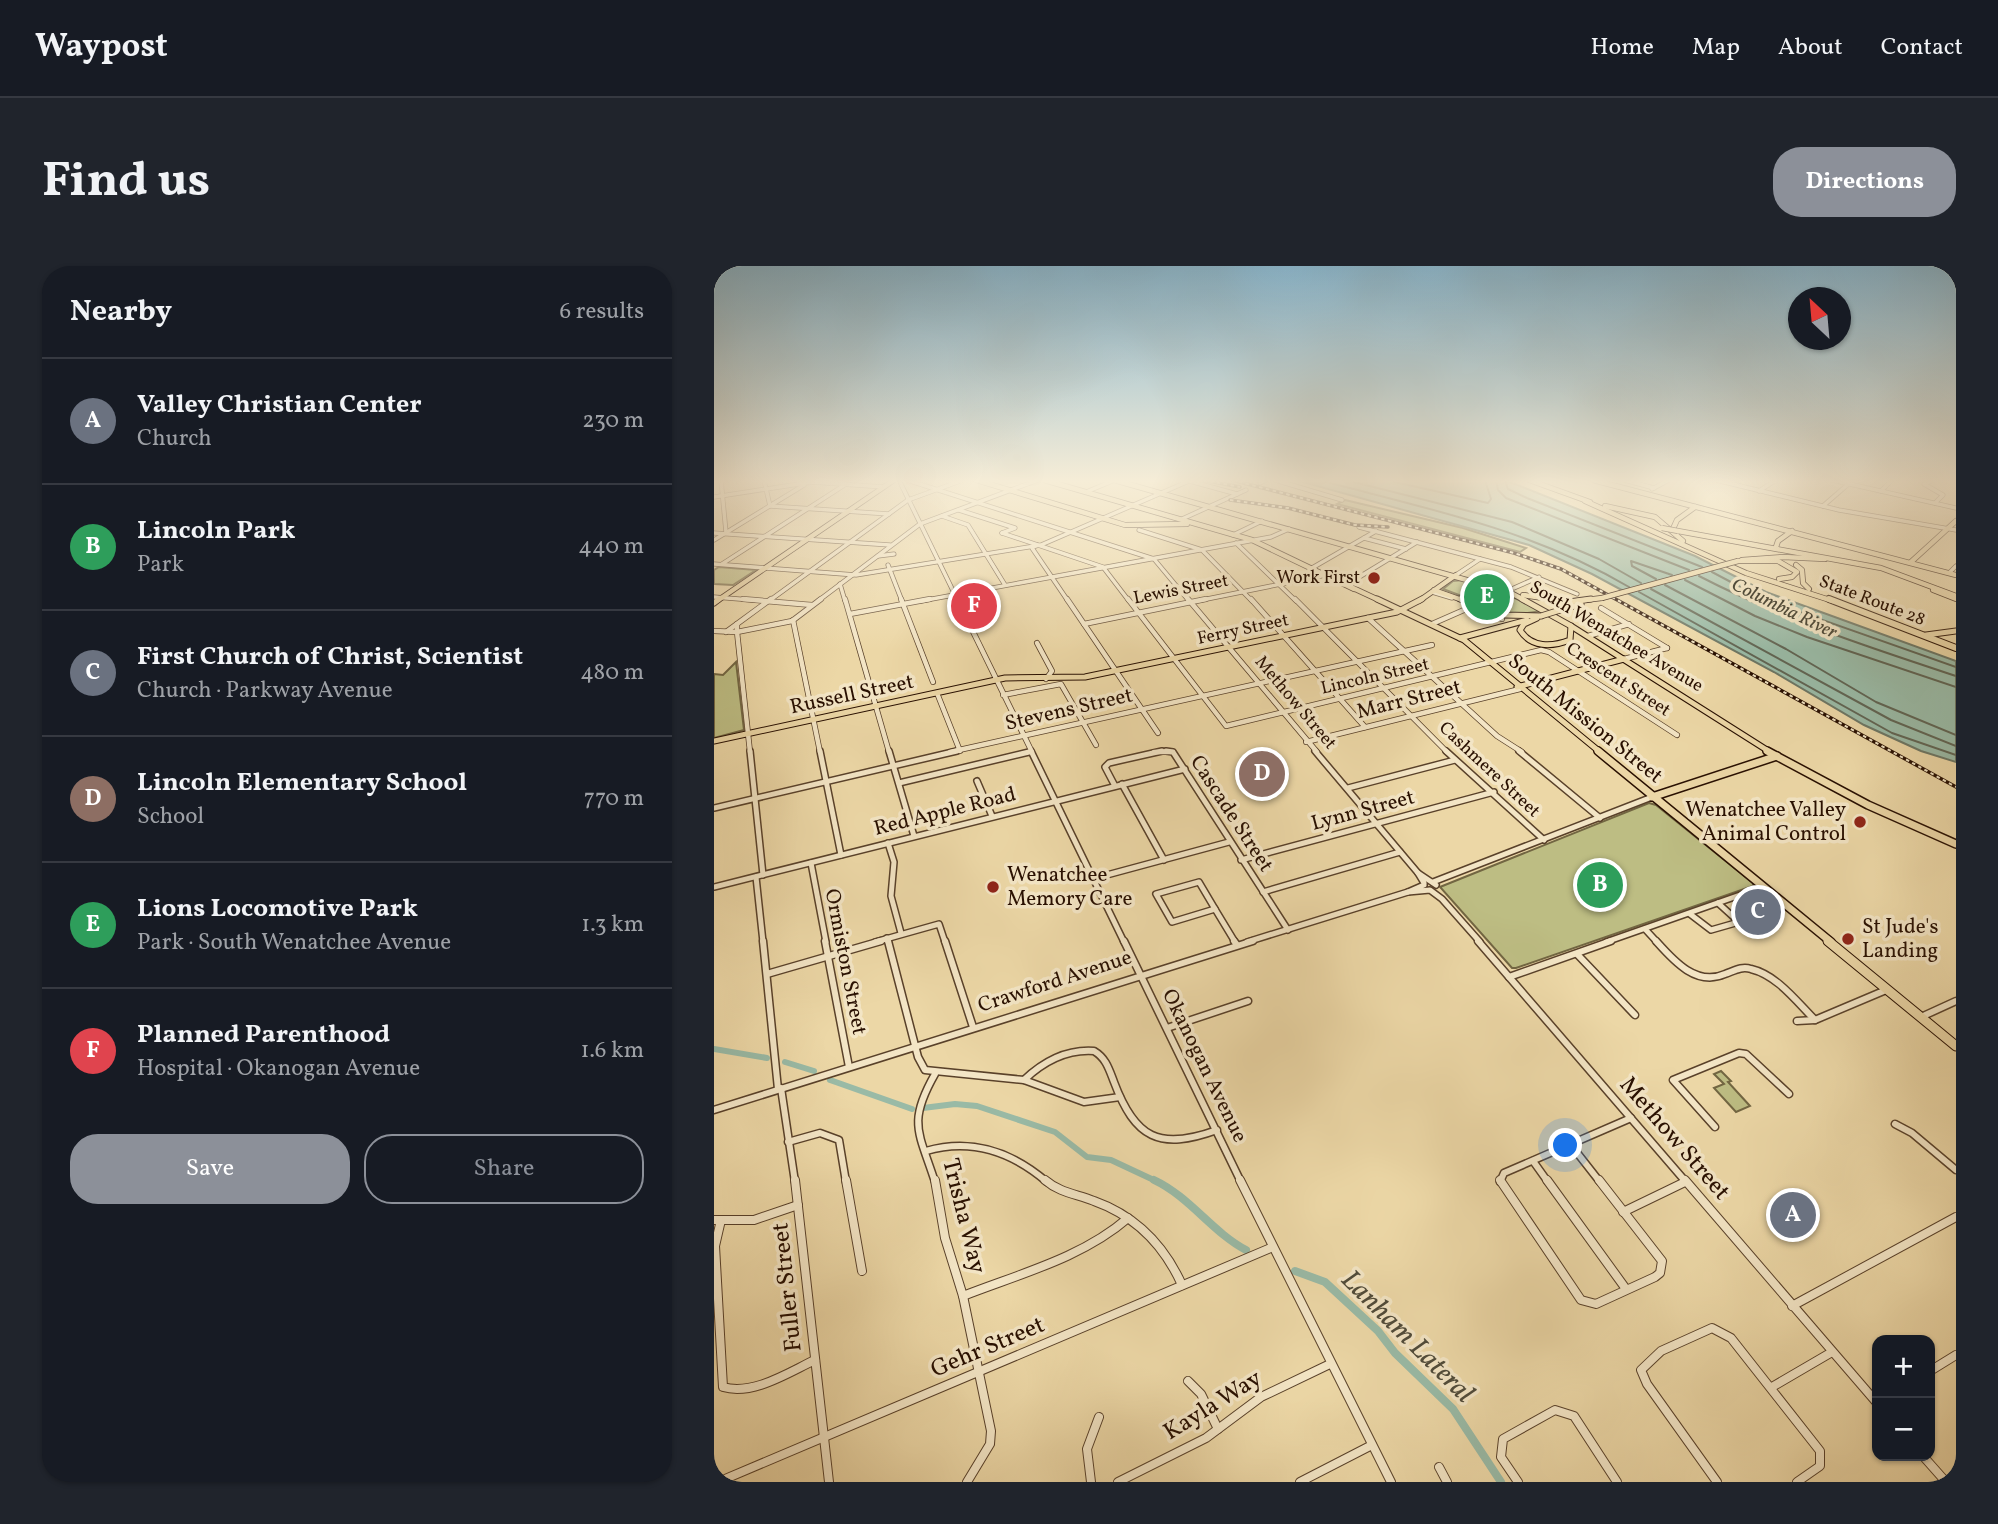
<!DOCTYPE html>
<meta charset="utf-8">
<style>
body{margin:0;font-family:Vollkorn,serif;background:#20242c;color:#f1f3f6}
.controls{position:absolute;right:21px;bottom:21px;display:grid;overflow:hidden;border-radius:14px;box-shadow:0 2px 5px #0004}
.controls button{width:63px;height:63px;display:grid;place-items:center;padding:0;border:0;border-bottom:2px solid #363941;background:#171b24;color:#f1f3f6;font:35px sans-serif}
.compass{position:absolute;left:1074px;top:21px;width:63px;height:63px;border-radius:50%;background:#171b24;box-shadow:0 2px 5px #0004;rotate:334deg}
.you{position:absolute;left:852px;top:880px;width:24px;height:24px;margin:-18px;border:5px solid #fff;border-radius:50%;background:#1a73e8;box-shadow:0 0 0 10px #1a73e833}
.badge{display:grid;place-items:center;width:46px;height:46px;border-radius:50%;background:#8c9099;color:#fff;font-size:23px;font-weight:700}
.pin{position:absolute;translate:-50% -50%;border:4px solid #fff;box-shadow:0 2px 7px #0006}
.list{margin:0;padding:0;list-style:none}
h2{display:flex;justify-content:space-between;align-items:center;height:91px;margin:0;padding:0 28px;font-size:30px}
h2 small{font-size:23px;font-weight:400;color:#9ea1a6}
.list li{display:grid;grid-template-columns:46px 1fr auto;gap:21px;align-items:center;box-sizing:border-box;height:126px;padding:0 28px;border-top:2px solid #363941}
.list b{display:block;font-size:26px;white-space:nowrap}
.list p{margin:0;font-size:23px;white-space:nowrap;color:#9ea1a6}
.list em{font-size:23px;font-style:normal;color:#9ea1a6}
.actions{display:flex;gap:14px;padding:21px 28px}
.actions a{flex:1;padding:16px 0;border:2px solid #8c9099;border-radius:28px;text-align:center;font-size:24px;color:#8c9099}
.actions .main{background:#8c9099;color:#fff}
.map{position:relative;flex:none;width:1242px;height:1216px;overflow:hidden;border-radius:28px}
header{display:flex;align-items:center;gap:42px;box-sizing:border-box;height:98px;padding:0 35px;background:#171b24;border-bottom:2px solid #363941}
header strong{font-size:33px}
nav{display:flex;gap:38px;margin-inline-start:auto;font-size:24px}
.intro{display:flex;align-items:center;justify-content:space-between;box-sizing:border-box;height:168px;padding:0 42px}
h1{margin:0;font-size:49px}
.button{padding:18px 32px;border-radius:28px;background:#8c9099;color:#fff;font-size:24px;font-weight:700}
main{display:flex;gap:42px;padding:0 42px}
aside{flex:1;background:#171b24;border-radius:28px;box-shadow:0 2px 5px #0004}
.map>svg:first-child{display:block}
</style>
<header>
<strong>Waypost</strong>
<nav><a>Home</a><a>Map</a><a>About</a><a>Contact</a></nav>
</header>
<div class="intro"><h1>Find us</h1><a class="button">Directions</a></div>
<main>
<aside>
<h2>Nearby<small>6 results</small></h2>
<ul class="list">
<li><span class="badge" style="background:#6b7280">A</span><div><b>Valley Christian Center</b><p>Church</p></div><em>230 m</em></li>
<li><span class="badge" style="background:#2e9e5b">B</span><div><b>Lincoln Park</b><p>Park</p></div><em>440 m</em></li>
<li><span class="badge" style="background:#6b7280">C</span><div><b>First Church of Christ, Scientist</b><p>Church · Parkway Avenue</p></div><em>480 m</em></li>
<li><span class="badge" style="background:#8d6e63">D</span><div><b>Lincoln Elementary School</b><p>School</p></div><em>770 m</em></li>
<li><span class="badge" style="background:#2e9e5b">E</span><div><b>Lions Locomotive Park</b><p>Park · South Wenatchee Avenue</p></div><em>1.3 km</em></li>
<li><span class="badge" style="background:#e0444e">F</span><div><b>Planned Parenthood</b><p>Hospital · Okanogan Avenue</p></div><em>1.6 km</em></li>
</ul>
<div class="actions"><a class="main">Save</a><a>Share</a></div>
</aside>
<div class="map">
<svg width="1242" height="1216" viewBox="0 0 1242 1216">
<rect width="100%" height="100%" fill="#ecd7a6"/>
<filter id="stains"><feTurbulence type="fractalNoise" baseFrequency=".00286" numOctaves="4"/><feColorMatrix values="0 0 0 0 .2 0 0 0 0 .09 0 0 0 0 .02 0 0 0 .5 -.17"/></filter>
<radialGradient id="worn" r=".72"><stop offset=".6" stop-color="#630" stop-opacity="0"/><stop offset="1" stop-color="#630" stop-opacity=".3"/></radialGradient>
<!-- green -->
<g fill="#bdbd83" stroke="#726642" stroke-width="2">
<path d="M631,234l118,28 63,20 -6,4 -183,-48z"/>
<path d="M5,301l37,3 -23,15 -19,-1v-14z"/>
<path d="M750,314l40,13 38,18 -30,4 -69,-26 10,-8z"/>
<path d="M22,396l8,68 -30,8v-64l9,1z"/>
<path d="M935,537l7,2 97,78v3l-237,82h-4l-72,-81z"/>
<path d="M1007,805l10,10 -3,1 22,24 -14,6 -22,-24 10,-4 -10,-10z"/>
</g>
<!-- water -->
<path fill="#99baa6" stroke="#6c7664" stroke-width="2" d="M582,214h209l190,76 71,36 190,69v101l-35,-11 -57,-26 -90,-53 -182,-98 -63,-29z"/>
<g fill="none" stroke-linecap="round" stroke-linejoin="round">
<!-- shore -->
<g stroke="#606453" stroke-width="2">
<path d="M605,214c109,29 211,49 310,107"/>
<path d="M632,214l166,42 87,37 42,24"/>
<path d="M672,214l102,23 3,-4 -6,-19"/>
<path d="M782,214l2,10 8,8 183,72"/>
<path d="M791,214l3,9 19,9 175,69"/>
<path d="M998,306l51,27 193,68"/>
<path d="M985,310c83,43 169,71 257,100"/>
<path d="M942,313l-24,-13 -1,-5 41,14"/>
<path d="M971,314l70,36 52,21 149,50"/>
<path d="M951,319l121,64 90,53 80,33"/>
<path d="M937,323l240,131 65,26"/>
<path d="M925,326l253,141 64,22"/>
</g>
<!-- canal-far1 -->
<g stroke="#99baa6" stroke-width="6">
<path d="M0,783l53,9"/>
<path d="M71,796l29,9"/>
<path d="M116,814l82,29"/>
<path d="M209,842l32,-4 22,2 78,26 32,25 24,3 47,22"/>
</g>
<!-- canal -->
<g stroke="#99baa6" stroke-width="8">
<path d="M440,914c36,17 58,52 92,70"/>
<path d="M581,1005l30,11 53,49 17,22 58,56 48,73"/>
</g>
<!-- minor-far4 casing -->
<g stroke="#59412a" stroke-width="5">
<g id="minor-far4">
<path d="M7,214l5,52"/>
<path d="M50,214l6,26 119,8"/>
<path d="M185,214l59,121"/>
<path d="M193,214l247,79 35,42"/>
<path d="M472,214l51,14"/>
<path d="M561,214l67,20"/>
<path d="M910,214l30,8"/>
<path d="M1002,214l123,30 117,20"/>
<path d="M1118,214l124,28"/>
<path d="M1220,214l-10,4 19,11 -8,8"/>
<path d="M546,217l6,-3"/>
<path d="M938,223l17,-9"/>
<path d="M1045,225l17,-11"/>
<path d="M1167,225l11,-11"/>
<path d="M372,226l29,-12"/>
<path d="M0,231l98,-15 72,5"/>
<path d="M1109,240l30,-26"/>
<path d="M245,244l56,18 -13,5"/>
<path d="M228,250l26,9 37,60"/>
<path d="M468,253l64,-29"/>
<path d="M645,261l152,40 66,27"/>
<path d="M425,264l63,20 50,51"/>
<path d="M0,267l176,12"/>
<path d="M288,267l101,34 26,34"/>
<path d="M519,269l29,-14"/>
<path d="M650,272l42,11"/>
<path d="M0,274l90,-55"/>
<path d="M522,277l60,58"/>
<path d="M323,279l-5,3 36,53"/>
<path d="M164,290l16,-2"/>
<path d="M0,298l142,11 185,-30 148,-64"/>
<path d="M8,298l124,-80"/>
<path d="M174,299l14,36"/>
<path d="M598,302l64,-37"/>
<path d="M1236,306l6,-6"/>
<path d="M742,309l24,-16"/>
<path d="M126,318l5,17"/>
<path d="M632,319l71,-43"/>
<path d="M800,322l25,-11"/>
<path d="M718,326l20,6"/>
<path d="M0,331l50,4"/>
<path d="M55,335l139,-101 55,-20"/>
<path d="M104,335l102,-77 118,-44"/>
<path d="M207,335l350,-64 18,-8"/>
<path d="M483,335l129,-26"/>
</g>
</g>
<!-- minor-far3 casing -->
<g stroke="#59412a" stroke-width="6">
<g id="minor-far3">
<path d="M29,333l69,6"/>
<path d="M131,333l44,153"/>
<path d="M187,333l32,83"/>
<path d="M243,333l75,153"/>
<path d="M353,333l91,134"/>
<path d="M414,333l98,127 315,-76 8,2 128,83"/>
<path d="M474,333l129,153"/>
<path d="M537,333l114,128"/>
<path d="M581,333l152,153"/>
<path d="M764,342l24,11"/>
<path d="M887,342l66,40"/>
<path d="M136,348l80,-15"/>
<path d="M654,352l129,118 25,16"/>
<path d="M79,354l27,132"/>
<path d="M23,358v8l55,-11 29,-22"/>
<path d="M370,358l122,-25"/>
<path d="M718,358l41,-18"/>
<path d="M0,365l23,1 13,120"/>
<path d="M12,366l45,-33"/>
<path d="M874,370l41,-12"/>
<path d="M323,377l15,28 -6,8"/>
<path d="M910,393l43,-11"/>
<path d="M223,427l23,58"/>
<path d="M289,429l58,-11 35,61"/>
<path d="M592,476l214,-53"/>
<path d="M236,486l482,-107"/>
<path d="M440,486h19"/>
</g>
</g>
<!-- minor-far2 casing -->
<g stroke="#59412a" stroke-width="8">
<g id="minor-far2">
<path d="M36,485l13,124"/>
<path d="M106,485l21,104"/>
<path d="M175,485l25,85"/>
<path d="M317,485l93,191"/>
<path d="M452,485l7,1 115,178"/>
<path d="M601,485l103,122"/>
<path d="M732,485l98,89"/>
<path d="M805,485l81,67"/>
<path d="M263,515l15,35"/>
<path d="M185,517l130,-31"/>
<path d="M408,518l42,76"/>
<path d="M401,520l-10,-19 4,-4 53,-12"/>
<path d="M634,522l107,-28"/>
<path d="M0,542l243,-57"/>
<path d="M174,577l6,19 -3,34 10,37"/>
<path d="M527,594l253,-68"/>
<path d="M97,597l15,79"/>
<path d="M42,611l7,65"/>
<path d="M378,613l137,-37"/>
<path d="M485,616l16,27 -43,13 -16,-28z"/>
<path d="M719,616l219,-85"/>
<path d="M710,617l-6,-10 18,12"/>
<path d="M710,619l-16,7 22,-2 12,9 38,43"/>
<path d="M0,621l471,-118"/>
<path d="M549,626l137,-40"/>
<path d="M501,643l20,33"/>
<path d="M976,648l21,16 28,-8 -21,-19"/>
<path d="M931,663l12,13"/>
<path d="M173,672l1,4"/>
<path d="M161,676l64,-18 6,18"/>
<path d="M533,676l161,-50"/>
<path d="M892,676l157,-55"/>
</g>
</g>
<!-- minor-far1 casing -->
<g stroke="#59412a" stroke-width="9">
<g id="minor-far1">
<path d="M49,675l15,148"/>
<path d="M111,675l24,126"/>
<path d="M174,675l30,116 7,13 99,10 60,22 36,-5"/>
<path d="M231,675l28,86"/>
<path d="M410,675l117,241"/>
<path d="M520,675l3,4"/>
<path d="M764,675l208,241"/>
<path d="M942,675c17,19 40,46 69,33 9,-3 16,-8 26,-5 26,6 46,33 64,51"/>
<path d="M863,688l58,61"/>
<path d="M53,708l114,-33"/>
<path d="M795,711l102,-36"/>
<path d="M1207,751l35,-16"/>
<path d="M1083,755l18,-1 71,-30"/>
<path d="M453,762l81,-27"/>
<path d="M221,808c-28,49 -16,58 0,108"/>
<path d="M310,814c20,-19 42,-31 70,-29 12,7 15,18 20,31 21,56 45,69 103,48"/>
<path d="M67,822l14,94"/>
<path d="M0,844l539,-169"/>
<path d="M1181,858l17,9 44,37"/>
<path d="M1001,861l-42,-47 66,-27 7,1 43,40"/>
<path d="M74,876l32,-9 19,7 7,42"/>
<path d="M857,879l29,37"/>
<path d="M212,885c45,-13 86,1 121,31"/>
<path d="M819,895l15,21"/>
<path d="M786,916l4,-9 127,-55"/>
</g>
</g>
<!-- minor casing -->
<g stroke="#59412a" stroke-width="10">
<g id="minor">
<path d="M81,914l34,302"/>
<path d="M132,914l16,91"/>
<path d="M221,914l10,58 18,58 28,135 -1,13 -23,38"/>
<path d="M331,914c15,13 32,14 49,21 42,15 70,44 88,84"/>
<path d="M526,914l151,302"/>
<path d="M786,914l81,120 15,4 59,-27 5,-4 2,-12 -63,-81"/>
<path d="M833,914l79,109"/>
<path d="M971,914l192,223"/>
<path d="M909,946l62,-30"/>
<path d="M0,954h40l44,-15"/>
<path d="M7,954l-6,26 8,141c30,9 66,-15 92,-27"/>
<path d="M249,1030c56,-22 119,-38 165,-78"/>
<path d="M1078,1040l164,-89"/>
<path d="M1216,1105l26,-16"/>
<path d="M474,1115l13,13 17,35"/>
<path d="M1058,1121l60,-35"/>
<path d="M1209,1190l23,26"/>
<path d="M725,1201l8,15"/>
<path d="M4,1216l555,-235"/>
<path d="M377,1216l-4,-33 12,-32"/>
<path d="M404,1216l88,-44 55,-41 69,-33"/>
<path d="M586,1216l72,-37"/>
<path d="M804,1216l-17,-25 2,-18 52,-29 19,6 43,66"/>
<path d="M1003,1216l-70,-98 -6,-14 20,-19 51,-23 19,10 89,113v15l-23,16"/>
</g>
</g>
<!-- major-far3 casing -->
<g stroke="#280f00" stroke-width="6">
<g id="major-far3">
<path d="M262,214l149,45 62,-1"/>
<path d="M330,214l208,60 102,49"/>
<path d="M400,214l395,112 17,9"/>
<path d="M879,214l363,95"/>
<path d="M1062,281l2,-6 14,-10"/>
<path d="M1028,294l41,-3 42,2"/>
<path d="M1197,296l45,-41"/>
<path d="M639,322l28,13"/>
<path d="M720,324l31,11"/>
<path d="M1219,324l23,9"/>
<path d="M809,329l40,6"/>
<path d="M3,335l177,-121"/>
<path d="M705,335l37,-26"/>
<path d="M863,335l25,-3"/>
</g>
</g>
<!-- major-far2 casing -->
<g stroke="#280f00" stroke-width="7">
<g id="major-far2">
<path d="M663,333l87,41 136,112"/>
<path d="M746,333l44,16 37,1"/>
<path d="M808,333l49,27 199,126"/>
<path d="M837,333l18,3 22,-3"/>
<path d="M0,337l5,-4"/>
<path d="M843,345l24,-7"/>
<path d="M823,352l-13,6 -4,6c11,18 32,17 50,10l1,-14"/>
<path d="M1212,369l30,-4"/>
<path d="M746,372l67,-18"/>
<path d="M803,421l107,-28"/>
<path d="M0,475l291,-63 80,-1 312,-65 25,-13"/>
</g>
</g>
<!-- major-far1 casing -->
<g stroke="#280f00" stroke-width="10">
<g id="major-far1">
<path d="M884,485l233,191"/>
<path d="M1053,485l101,54 88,39"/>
<path d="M938,531l125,-41"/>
</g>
</g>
<!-- major casing -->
<g stroke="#280f00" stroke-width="11">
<path id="major" d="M1114,675l128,105"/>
</g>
<!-- highway-far1 casing -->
<g stroke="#280f00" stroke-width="6">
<g id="highway-far1">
<path d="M815,214l61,22"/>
<path d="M871,235l161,72 87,28"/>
<path d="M891,240l50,11 28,24"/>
<path d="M958,265l5,-11 18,-13"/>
<path d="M964,265l203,37 75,28"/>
<path d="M1024,295h40l19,11 -5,5 -13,2"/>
<path d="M1082,299l6,5 1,13 6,6"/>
</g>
</g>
<!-- highway casing -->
<g stroke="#280f00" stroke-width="8">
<path id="highway" d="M1115,333l127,49"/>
</g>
<!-- minor-far4 -->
<use href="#minor-far4" stroke="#f3e5c5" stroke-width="3.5"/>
<!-- minor-far3 -->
<use href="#minor-far3" stroke="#f3e5c5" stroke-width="4.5"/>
<!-- minor-far2 -->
<use href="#minor-far2" stroke="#f3e5c5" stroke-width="5"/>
<!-- minor-far1 -->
<use href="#minor-far1" stroke="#f3e5c5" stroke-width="6"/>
<!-- minor -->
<use href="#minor" stroke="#f3e5c5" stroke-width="8"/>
<!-- major-far3 -->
<use href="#major-far3" stroke="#ecd7a6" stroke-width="4.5"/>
<!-- major-far2 -->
<use href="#major-far2" stroke="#ecd7a6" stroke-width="5"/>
<!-- major-far1 -->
<use href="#major-far1" stroke="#ecd7a6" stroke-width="7"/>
<!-- major -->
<use href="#major" stroke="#ecd7a6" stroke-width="9"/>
<!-- highway-far1 -->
<use href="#highway-far1" stroke="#ecd7a6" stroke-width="4.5"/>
<!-- highway -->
<use href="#highway" stroke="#ecd7a6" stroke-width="6"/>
<!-- rail casing -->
<g stroke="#280f00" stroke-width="3.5">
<g id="rail">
<path d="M489,214l37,7"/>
<path d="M518,214l282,73 47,16 395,218"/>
<path d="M516,234l58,8 67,17 33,2"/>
</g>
</g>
<!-- rail -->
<use href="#rail" stroke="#f3e5c5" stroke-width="2" stroke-dasharray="3.5" stroke-linecap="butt"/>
<!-- major-bridge-far1 casing -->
<g stroke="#280f00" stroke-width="6" stroke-linecap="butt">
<path id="major-bridge-far1" d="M888,332l136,-37"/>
</g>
<!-- major-bridge casing -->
<g stroke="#280f00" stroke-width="7" stroke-linecap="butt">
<path id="major-bridge" d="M827,350l16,-5"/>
</g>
<!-- highway-bridge casing -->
<g stroke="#280f00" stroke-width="6" stroke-linecap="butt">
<path id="highway-bridge" d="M948,262l16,3"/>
</g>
<!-- major-bridge-far1 -->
<use href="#major-bridge-far1" stroke="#ecd7a6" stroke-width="4.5"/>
<!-- major-bridge -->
<use href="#major-bridge" stroke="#ecd7a6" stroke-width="5"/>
<!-- highway-bridge -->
<use href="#highway-bridge" stroke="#ecd7a6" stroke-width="4.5"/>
</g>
<!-- sky -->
<linearGradient id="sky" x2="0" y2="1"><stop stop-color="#88b6ce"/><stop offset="0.56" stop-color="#f6edd7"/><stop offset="1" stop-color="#f6edd7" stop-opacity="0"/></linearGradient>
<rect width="1242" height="384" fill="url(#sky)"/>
<!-- markers -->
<g fill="#8f2418" stroke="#f3e5c5" stroke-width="2.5">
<circle cx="660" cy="312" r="7"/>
<circle cx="1146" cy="556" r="7"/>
<circle cx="279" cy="621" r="7"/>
<circle cx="1134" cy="673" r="7"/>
</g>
<g text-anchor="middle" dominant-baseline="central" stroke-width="7" stroke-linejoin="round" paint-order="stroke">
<!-- far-poi labels -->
<g font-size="18" fill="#280f00" stroke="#f3e5c5" text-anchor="end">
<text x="646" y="312">Work First</text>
</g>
<!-- far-street labels -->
<g font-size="18" fill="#280f00" stroke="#f3e5c5">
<text transform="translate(467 324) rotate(-11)">Lewis Street</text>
<text transform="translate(1158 335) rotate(21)">State Route 28</text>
<text transform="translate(529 364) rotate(-12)">Ferry Street</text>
<text transform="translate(902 371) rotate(31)">South Wenatchee Avenue</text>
<text transform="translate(661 411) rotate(-13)">Lincoln Street</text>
<text transform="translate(904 414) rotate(33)">Crescent Street</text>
<text transform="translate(581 437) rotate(50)">Methow Street</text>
<text transform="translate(775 504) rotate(43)">Cashmere Street</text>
</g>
<!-- far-water labels -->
<g font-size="19" font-style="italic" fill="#504b3a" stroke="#f3e5c5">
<text transform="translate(1070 343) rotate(26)">Columbia River</text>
</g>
<!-- street labels -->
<g font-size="21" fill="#280f00" stroke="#f3e5c5">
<text transform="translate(138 429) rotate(-12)">Russell Street</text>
<text transform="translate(695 434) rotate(-14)">Marr Street</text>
<text transform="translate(355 444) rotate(-13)">Stevens Street</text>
<text transform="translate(871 453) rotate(39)">South Mission Street</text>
<text transform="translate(649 545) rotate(-15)">Lynn Street</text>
<text transform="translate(231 546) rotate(-14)">Red Apple Road</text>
<text transform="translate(517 548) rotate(57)">Cascade Street</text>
<text transform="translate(131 696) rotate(79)">Ormiston Street</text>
<text transform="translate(341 716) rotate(-18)">Crawford Avenue</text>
<text transform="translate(490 800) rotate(64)">Okanogan Avenue</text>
</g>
<!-- poi labels -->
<g font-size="21" fill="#280f00" stroke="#f3e5c5" text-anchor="start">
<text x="1132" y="544" text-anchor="end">Wenatchee Valley<tspan x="1132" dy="24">Animal Control</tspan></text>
<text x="293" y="609">Wenatchee<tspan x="293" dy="24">Memory Care</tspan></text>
<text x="1148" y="661">St Jude's<tspan x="1148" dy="24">Landing</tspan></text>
</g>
<!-- near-street labels -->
<g font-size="24" fill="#280f00" stroke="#f3e5c5">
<text transform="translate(960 873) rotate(49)">Methow Street</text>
<text transform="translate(249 950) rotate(76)">Trisha Way</text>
<text transform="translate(74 1021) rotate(-96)">Fuller Street</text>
<text transform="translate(274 1082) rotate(-23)">Gehr Street</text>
<text transform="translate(499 1140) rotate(-32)">Kayla Way</text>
</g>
<!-- near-water labels -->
<g font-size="28" font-style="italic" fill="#504b3a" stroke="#f3e5c5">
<text transform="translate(693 1071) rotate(45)">Lanham Lateral</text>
</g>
</g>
<rect width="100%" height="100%" filter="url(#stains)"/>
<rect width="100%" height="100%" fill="url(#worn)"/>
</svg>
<div class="controls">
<button>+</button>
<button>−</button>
</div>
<svg class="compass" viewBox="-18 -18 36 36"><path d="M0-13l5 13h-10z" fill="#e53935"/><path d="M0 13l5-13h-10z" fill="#9ea1a6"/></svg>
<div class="you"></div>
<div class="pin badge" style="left:1079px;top:949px;background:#6b7280">A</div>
<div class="pin badge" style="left:886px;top:619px;background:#2e9e5b">B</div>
<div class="pin badge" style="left:1044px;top:646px;background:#6b7280">C</div>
<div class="pin badge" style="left:548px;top:508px;background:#8d6e63">D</div>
<div class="pin badge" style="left:773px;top:331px;background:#2e9e5b">E</div>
<div class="pin badge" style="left:260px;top:340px;background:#e0444e">F</div>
</div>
</main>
